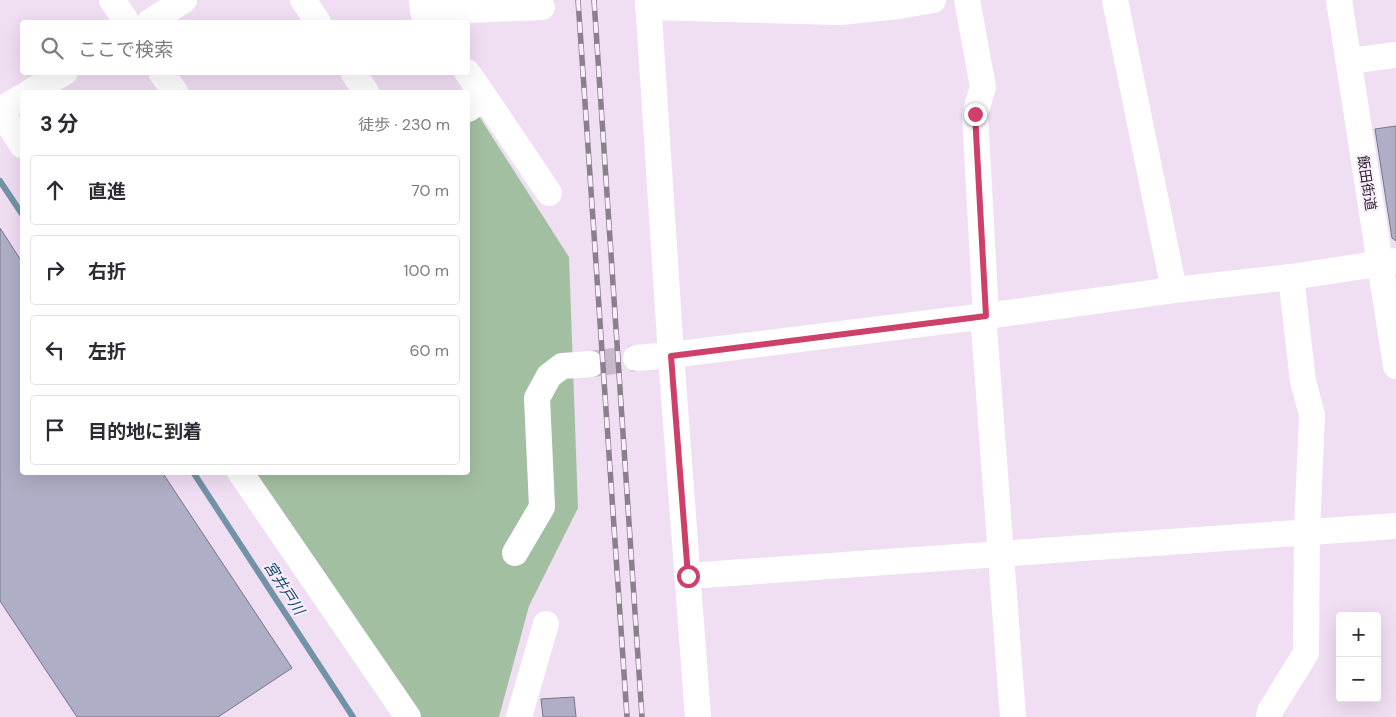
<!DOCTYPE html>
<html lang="ja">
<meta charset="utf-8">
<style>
body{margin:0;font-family:"DM Sans","Noto Sans JP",sans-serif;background:#f7f7f7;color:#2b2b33}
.controls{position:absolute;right:15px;bottom:15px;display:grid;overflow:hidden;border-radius:5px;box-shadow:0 5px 20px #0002}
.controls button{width:45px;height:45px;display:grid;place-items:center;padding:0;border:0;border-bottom:1px solid #e1e1e2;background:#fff;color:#2b2b33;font:25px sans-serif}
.stop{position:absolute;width:15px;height:15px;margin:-11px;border:4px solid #ce406a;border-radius:50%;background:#fff}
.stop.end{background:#ce406a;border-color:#fff;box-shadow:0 1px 5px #0008}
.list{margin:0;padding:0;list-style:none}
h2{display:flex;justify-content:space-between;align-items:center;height:65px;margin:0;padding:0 20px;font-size:21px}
h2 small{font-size:16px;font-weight:400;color:#7c7c81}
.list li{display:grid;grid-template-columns:32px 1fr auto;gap:15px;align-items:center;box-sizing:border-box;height:70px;margin:0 10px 10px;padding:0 10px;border:1px solid #e1e1e2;border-radius:5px}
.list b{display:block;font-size:19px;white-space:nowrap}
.list em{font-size:16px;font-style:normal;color:#7c7c81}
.icon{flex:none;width:28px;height:28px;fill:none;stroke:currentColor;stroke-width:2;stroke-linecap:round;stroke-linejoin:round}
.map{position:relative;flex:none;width:1396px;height:717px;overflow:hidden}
.search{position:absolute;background:#fff;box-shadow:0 5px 20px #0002;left:20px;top:20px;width:450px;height:55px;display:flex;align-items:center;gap:12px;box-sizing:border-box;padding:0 18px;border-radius:5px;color:#7c7c81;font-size:19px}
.panel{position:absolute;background:#fff;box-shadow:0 5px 20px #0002;left:20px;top:90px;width:450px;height:385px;border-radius:5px}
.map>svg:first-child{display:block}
</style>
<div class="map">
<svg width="1396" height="717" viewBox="0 0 1396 717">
<rect width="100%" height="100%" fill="#f0def3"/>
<!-- garden -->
<path fill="#a3bfa2" d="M477,113l92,144 9,251 -49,98 -30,111h-80l-168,-244 217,-1v-352z"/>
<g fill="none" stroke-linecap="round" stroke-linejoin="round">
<!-- stream -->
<g stroke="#7192a7" stroke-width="6">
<path d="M0,181l22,33"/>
<path d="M193,472l160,245"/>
</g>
</g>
<!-- building -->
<g fill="#aeafc6" stroke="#74748a">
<path d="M1396,126v115l-4,-3 -17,-109z"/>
<path d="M0,228l22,34v210h140l130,196 -74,49h-141l-77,-116z"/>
<path d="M574,697l2,20h-33l-2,-18z"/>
</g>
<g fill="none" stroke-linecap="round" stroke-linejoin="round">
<!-- minor-tunnel -->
<path stroke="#c7b8ca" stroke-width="26" stroke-dasharray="26 13" stroke-linecap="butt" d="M591,364l45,-6"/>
<!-- minor -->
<g stroke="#fff" stroke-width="26">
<path d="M112,0l15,22"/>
<path d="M303,0l15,22"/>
<path d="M422,0l1,12 119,-5"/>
<path d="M648,0l23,355 27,362"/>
<path d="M967,0l16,87 -8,27 11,202 -2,11 29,390"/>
<path d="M1115,0l59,290"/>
<path d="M1339,0l57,366"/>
<path d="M648,7l192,5 59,-6 34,-6"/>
<path d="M150,22l34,-22"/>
<path d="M1349,61l47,-6"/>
<path d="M161,72l14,20"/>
<path d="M353,72l13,20"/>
<path d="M467,72l18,26 -17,11"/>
<path d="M30,92l35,-20"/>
<path d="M22,97l-22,13 22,35"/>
<path d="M485,98l64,95"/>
<path d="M636,358l35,-3 315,-39 188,-26 117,-13 105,-16"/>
<path d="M240,472l168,245"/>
<path d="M515,553l27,-46 -5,-109 12,-22 13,-10 29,-2"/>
<path d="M688,576l708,-50"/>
<path d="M519,717l27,-93"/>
<path d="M1269,717l1,-6 36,-58 1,-121 5,-117 -9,-34 -12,-104"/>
</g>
<!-- rail casing -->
<g stroke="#8b7f8d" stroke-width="5.5">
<g id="rail">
<path d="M578,0l49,717"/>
<path d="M594,0l48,717"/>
</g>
</g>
<!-- rail -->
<use href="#rail" stroke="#fbedfd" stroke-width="4" stroke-dasharray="11" stroke-linecap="butt"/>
</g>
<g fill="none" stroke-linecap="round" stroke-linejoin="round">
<!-- route -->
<path stroke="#ce406a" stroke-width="6" d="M688,576l-17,-220 315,-40 -11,-202"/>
</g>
<g text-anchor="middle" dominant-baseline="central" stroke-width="4" stroke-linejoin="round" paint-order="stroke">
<!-- street labels -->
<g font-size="14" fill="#241e25" stroke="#fbedfd">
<text transform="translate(1367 183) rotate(81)">飯田街道</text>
</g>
<!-- water labels -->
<g font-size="15" font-style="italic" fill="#0b4a66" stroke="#fbedfd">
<text transform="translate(284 588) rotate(57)">宮井戸川</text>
</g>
</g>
</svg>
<div class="controls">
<button>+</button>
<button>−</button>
</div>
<div class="stop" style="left:688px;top:576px"></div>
<div class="stop end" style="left:975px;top:114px"></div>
<div class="search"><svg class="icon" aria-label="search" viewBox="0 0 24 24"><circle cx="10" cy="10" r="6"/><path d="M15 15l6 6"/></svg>ここで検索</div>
<section class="panel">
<h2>3 分<small>徒歩 · 230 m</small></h2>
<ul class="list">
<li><svg class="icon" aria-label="ahead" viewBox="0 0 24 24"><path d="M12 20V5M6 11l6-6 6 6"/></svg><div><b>直進</b></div><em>70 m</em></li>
<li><svg class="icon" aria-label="right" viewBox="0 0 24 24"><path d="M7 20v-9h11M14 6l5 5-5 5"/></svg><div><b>右折</b></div><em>100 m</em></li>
<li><svg class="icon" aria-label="left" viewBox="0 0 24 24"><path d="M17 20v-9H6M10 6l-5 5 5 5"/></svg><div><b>左折</b></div><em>60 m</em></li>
<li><svg class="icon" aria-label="arrive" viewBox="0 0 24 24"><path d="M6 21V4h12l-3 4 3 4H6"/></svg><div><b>目的地に到着</b></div></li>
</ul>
</section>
</div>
